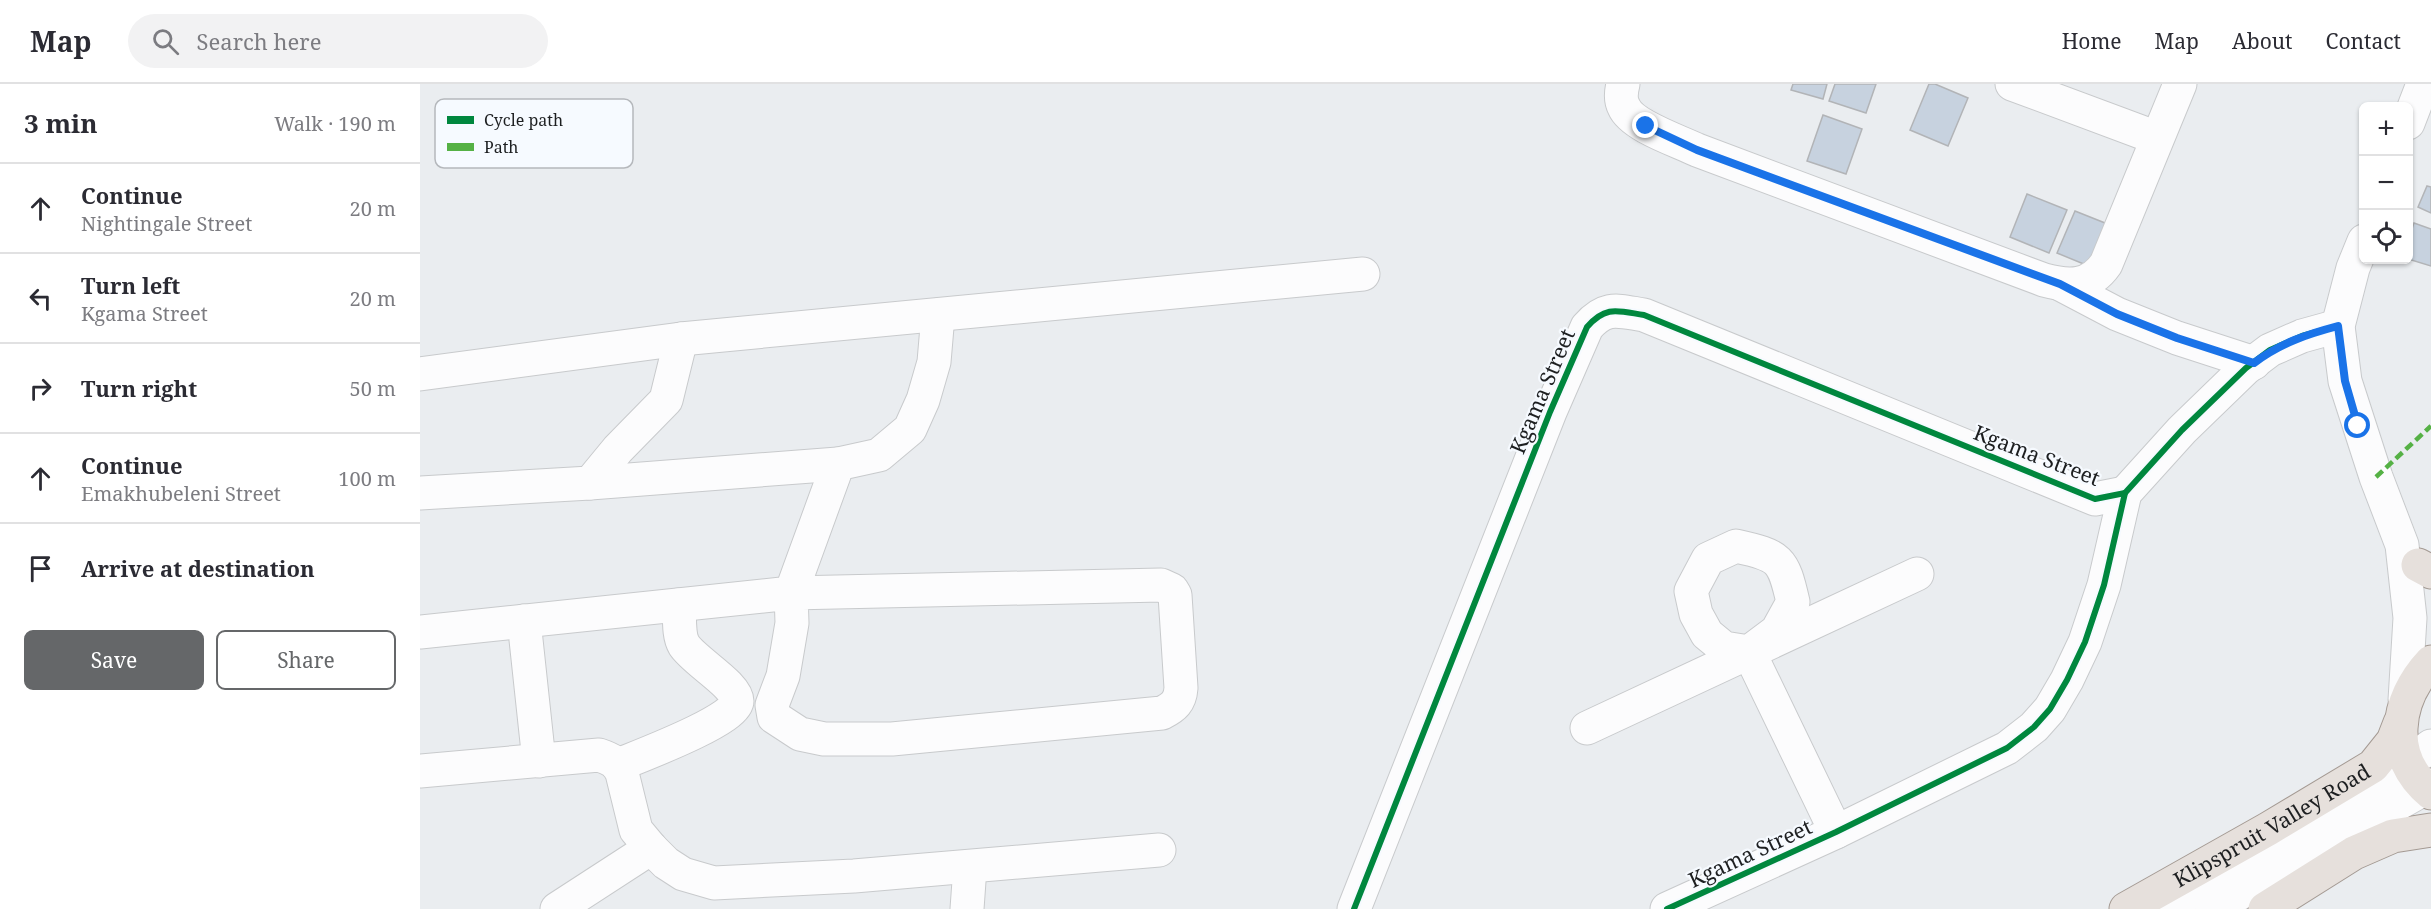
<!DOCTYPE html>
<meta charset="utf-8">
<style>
body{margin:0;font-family:"Noto Serif",serif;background:#f2f2f3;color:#2b2b33}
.controls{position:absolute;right:18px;top:18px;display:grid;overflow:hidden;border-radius:9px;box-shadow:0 2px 4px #0004}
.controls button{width:54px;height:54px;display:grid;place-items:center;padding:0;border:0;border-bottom:2px solid #e1e1e2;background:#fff;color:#2b2b33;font:30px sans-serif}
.stop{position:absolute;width:18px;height:18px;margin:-14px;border:4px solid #1a73e8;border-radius:50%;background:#fff}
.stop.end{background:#1a73e8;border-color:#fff;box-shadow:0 2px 6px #0008}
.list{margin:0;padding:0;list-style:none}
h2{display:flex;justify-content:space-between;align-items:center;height:78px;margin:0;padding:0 24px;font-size:26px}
h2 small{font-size:20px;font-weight:400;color:#7c7c81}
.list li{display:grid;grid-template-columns:39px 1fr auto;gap:18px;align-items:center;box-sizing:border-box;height:90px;padding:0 24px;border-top:2px solid #e1e1e2}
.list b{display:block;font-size:22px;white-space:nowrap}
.list p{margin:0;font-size:20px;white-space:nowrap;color:#7c7c81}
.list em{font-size:20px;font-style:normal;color:#7c7c81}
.actions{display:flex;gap:12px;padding:18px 24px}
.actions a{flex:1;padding:14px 0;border:2px solid #656769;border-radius:9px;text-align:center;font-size:21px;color:#656769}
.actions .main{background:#656769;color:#fff}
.icon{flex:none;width:33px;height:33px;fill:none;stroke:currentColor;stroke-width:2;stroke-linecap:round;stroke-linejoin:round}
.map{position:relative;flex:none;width:2011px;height:825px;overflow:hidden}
header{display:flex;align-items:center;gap:36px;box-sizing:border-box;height:84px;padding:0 30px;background:#fff;border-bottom:2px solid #e1e1e2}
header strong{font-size:28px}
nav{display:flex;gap:33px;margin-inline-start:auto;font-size:21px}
.search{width:420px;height:54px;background:#f2f2f3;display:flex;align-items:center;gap:15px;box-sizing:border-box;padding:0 21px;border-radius:33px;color:#7c7c81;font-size:22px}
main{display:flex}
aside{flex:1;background:#fff}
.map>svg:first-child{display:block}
</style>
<header>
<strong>Map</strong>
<div class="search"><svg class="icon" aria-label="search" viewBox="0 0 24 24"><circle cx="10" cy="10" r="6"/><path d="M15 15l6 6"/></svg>Search here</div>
<nav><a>Home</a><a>Map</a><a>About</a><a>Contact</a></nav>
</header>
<main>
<aside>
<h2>3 min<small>Walk · 190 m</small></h2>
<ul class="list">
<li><svg class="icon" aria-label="ahead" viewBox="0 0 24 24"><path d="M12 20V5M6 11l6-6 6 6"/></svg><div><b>Continue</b><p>Nightingale Street</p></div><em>20 m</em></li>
<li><svg class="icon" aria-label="left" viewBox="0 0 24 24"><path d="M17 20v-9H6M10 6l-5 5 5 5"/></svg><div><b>Turn left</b><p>Kgama Street</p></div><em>20 m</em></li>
<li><svg class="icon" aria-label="right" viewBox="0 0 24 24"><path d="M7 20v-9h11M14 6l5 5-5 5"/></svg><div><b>Turn right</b></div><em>50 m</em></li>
<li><svg class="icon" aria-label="ahead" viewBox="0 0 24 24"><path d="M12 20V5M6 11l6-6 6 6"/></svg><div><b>Continue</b><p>Emakhubeleni Street</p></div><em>100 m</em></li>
<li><svg class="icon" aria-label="arrive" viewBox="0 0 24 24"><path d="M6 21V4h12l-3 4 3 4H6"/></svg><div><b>Arrive at destination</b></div></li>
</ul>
<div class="actions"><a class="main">Save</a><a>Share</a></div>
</aside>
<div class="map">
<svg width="2011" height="825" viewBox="0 0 2011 825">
<rect width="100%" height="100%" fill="#eaedf0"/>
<!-- building -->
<g fill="#c7d2df" stroke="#b2b4b7" stroke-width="1.5">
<path d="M1373,0h34l-4,15 -32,-9z"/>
<path d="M1415,0h41l-10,29 -37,-12z"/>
<path d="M1509,0h6l33,14 -20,48 -38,-16z"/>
<path d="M1403,31l39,14 -16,45 -39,-13z"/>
<path d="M2007,102l4,1v26l-13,-6z"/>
<path d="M1607,110l40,16 -18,43 -39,-16z"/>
<path d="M1655,127l35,14 -19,42 -34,-14z"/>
<path d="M1994,139l17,6v37l-23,-7v-19z"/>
</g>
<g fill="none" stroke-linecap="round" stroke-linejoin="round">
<!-- minor casing -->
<g stroke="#c8cacc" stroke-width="35">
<g id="minor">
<path d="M1203,0c-2,8 -3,16 1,23 8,19 55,34 73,43l347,130c26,7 46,7 62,-16l74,-180"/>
<path d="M1592,0l145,54"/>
<path d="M1988,39l15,-39"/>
<path d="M1944,157l-11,27 -15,58 7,55 31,96 26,68 8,73 -5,82"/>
<path d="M1640,200l57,30 60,24 77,25"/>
<path d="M0,290l261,-35 682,-65"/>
<path d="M170,399l248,-19"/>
<path d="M0,409l170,-10 28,-34 48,-49 15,-61"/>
<path d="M1316,462c44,10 47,12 57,56l-16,29 -28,21 -25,-4 -17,-14 -11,-20 -5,-23 17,-32z"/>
<path d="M104,537l15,140"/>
<path d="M0,548l371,-39 370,-8 11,5 3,5 6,93c-1,14 -7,19 -19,25l-270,26h-68l-24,-5 -26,-17 -2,-12 11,-29 9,-53 -1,-30 47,-129 41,-9 31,-26 13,-29 11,-38 4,-47"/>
<path d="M1329,568l87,180"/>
<path d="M1167,644l330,-154"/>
<path d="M198,681c19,-8 119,-45 119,-64 0,-16 -43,-40 -53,-56 -6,-10 -4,-28 -5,-40"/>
<path d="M0,687l179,-16c12,4 18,7 23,18l14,57 15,18 15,15 17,11 31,9 140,-7 305,-26"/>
<path d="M137,825l94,-61"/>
<path d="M547,825l3,-42"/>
<path d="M934,825l196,-497 37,-85c19,-22 31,-16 57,-12l451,184 30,-6"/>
<path d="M1247,825l169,-77 171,-84 27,-21 16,-18 17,-29 18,-38 19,-57 21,-92 57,-63 64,-62 24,-18 32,-14 36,-10"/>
<path d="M1741,825c92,-50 186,-100 270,-163"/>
<path d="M1792,825l219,-124"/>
</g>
</g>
<!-- major casing -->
<g stroke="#a49a93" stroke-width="35">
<g id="major">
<path d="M1998,481l13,7"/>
<path d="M2011,578c-36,38 -44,95 0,131"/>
<path id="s1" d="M1706,825l142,-80 105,-63 20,-25 7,-18"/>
<path d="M1845,825l89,-56 39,-17 38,-6"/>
</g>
</g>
<!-- minor -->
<use href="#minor" stroke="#fcfcfd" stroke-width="33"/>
<!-- major -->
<use href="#major" stroke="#e6e0dc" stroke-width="33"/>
<!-- quiet -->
<path stroke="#55b145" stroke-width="4.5" stroke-dasharray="9 4.5" stroke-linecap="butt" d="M1956,393l55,-51"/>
<!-- cycleway casing -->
<g stroke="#f6faff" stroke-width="10">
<g id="cycleway">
<path d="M934,825l196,-497 37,-85c19,-22 31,-16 57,-12l451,184 30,-6"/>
<path d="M1247,825l169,-77 171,-84 27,-21 16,-18 17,-29 18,-38 19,-57 21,-92 57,-63 64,-62 24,-18 32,-14 36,-10"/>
</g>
</g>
<!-- cycleway -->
<use href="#cycleway" stroke="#00873e" stroke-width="6"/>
</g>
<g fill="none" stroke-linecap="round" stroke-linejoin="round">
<!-- route -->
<path stroke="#1a73e8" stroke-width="8" d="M1226,42l51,24 363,134 57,30 60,24 77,25c26,-20 54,-29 84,-37l7,55 13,45"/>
</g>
<g text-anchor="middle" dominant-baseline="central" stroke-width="4.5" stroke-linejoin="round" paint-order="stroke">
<!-- street labels -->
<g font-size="21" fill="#1d1f21" stroke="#f6faff">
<text transform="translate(1122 307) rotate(-67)">Kgama Street</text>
<text transform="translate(1617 371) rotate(21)">Kgama Street</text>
<text stroke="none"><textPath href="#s1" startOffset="168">Klipspruit Valley Road</textPath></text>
<text transform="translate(1330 769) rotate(-25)">Kgama Street</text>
</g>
</g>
<!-- legend -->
<rect x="15" y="15" width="198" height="69" rx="9" fill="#f6faff" stroke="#b5b8bc" stroke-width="1.5"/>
<rect x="27" y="32" width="27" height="8" fill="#00873e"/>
<rect x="27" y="59" width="27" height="8" fill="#55b145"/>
<g font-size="16" fill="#1d1f21">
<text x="64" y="42">Cycle path</text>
<text x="64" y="69">Path</text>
</g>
</svg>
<div class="controls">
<button>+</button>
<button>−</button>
<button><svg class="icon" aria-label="locate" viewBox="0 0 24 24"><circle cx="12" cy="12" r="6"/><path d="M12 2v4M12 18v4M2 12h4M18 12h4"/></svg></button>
</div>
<div class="stop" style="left:1938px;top:342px"></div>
<div class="stop end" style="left:1226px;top:42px"></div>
</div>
</main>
